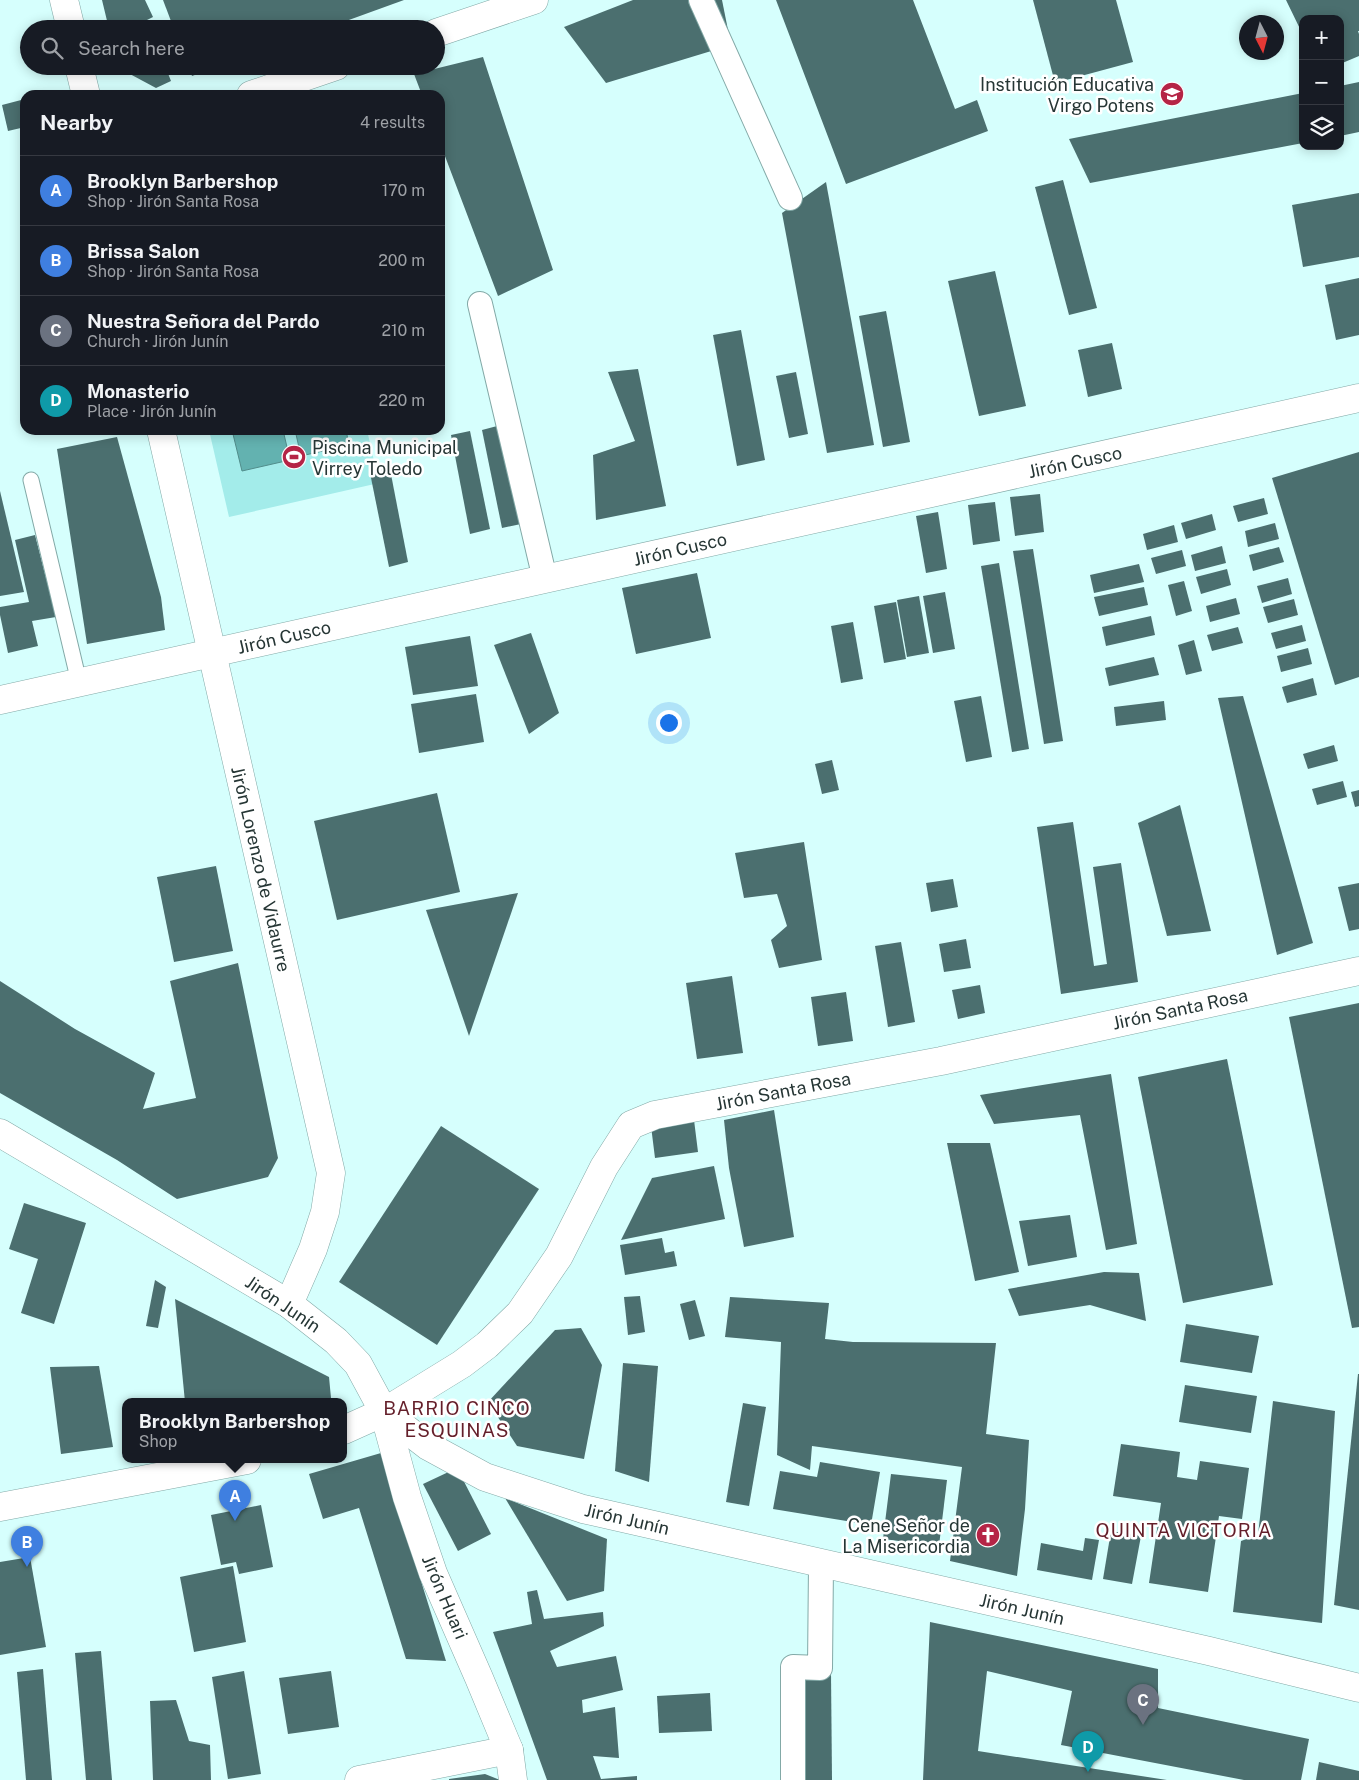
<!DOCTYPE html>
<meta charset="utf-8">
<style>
body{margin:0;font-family:"Public Sans",sans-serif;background:#242831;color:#f1f3f6}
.controls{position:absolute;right:15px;top:15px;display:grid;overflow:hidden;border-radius:10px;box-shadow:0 2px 12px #0003}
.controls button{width:45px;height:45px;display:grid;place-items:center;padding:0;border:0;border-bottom:1px solid #363941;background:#171b24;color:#f1f3f6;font:25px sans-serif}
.compass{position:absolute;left:1239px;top:15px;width:45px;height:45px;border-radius:50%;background:#171b24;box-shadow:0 2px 12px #0003;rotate:174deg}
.you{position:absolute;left:668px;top:722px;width:18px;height:18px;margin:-12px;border:4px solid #fff;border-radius:50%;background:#1a73e8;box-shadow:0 0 0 8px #1a73e833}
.badge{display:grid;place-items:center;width:32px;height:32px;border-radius:50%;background:#8c9099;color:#fff;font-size:16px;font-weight:700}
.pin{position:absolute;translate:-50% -41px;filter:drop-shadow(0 1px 2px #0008)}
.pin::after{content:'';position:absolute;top:26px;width:18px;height:15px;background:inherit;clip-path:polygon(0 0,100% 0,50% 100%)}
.popup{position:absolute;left:122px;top:1398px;width:225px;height:65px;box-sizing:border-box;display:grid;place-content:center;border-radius:10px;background:#171b24;filter:drop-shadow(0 1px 4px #0005);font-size:16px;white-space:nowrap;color:#9ea1a6}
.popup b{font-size:19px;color:#f1f3f6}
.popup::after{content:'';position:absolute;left:50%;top:100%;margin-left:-10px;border:10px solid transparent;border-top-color:#171b24}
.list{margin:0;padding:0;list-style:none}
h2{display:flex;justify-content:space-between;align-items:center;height:65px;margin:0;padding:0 20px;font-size:21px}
h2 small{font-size:16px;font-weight:400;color:#9ea1a6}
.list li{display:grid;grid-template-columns:32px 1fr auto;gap:15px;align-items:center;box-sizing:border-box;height:70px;padding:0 20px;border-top:1px solid #363941}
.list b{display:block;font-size:19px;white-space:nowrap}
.list p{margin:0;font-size:16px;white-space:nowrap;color:#9ea1a6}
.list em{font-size:16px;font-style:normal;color:#9ea1a6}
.icon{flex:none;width:28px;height:28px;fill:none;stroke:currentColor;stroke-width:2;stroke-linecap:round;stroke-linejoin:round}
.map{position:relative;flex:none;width:1359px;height:1780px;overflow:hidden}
.search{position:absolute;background:#171b24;box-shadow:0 2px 12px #0003;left:20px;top:20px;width:425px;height:55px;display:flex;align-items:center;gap:12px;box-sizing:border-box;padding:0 18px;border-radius:28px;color:#9ea1a6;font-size:19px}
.panel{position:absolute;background:#171b24;box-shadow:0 2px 12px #0003;left:20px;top:90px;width:425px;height:345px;border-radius:15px}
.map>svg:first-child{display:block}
</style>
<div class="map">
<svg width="1359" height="1780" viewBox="0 0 1359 1780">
<rect width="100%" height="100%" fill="#d6fffd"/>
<!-- green -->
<path fill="#a3ecea" d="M209,430h158l12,53 -150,34z"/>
<!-- water -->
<g fill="#63b2b0" stroke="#518d8b">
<path d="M232,430h51l7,30 -48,11z"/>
<path d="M295,430h51l3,15 -48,11z"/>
</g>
<!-- building -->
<g fill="#4b6f6f">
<path d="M102,0h43l8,17 -8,4 3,8h-39z"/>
<path d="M163,0h241l-80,29h-150z"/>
<path d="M633,0h89l9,45 -125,38 -42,-56z"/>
<path d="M776,0h137l42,109 22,-9 11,31 -142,53z"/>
<path d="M1033,0h83l17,62 -78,21z"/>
<path d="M1286,0h73v31h-1l1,3v22l-19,8v-45h-37v16z"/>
<path d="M483,57l70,213 -55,26 -58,-153v-48h-18l-8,-21z"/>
<path d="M115,66h50l6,15 -15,7z"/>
<path d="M188,66h29v1l-25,9z"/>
<path d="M1359,82v50l-19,4v-50z"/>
<path d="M1303,93v50l-213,40 -21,-44z"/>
<path d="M25,99v28l-17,4 -6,-26z"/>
<path d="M1063,180l34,128 -28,7 -34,-128z"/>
<path d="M826,182l48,263 -47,8 -45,-240z"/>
<path d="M1359,193v64l-56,10 -11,-62z"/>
<path d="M995,271l31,135 -47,10 -31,-135z"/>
<path d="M1359,278v57l-23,5 -11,-55z"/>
<path d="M886,311l24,131 -27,5 -24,-131z"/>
<path d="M741,330l24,130 -28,6 -24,-131z"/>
<path d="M1112,343l10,46 -34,8 -10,-47z"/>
<path d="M638,369l28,137 -70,14 -3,-65 42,-14 -27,-69z"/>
<path d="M796,372l12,62 -19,4 -13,-62z"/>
<path d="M501,425l20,99 -19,4 -20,-98z"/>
<path d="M470,431l20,98 -20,5 -19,-99z"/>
<path d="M117,437l44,160 4,33 -78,14 -30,-195z"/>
<path d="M1359,452v225l-24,8 -63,-207z"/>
<path d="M389,464l19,98 -19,5 -20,-99z"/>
<path d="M0,491l24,101 -24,4z"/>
<path d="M1040,494l4,38 -29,4 -5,-39z"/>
<path d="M1264,498l4,16 -30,8 -5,-16z"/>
<path d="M995,502l5,39 -27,4 -5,-40z"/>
<path d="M938,512l9,57 -21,4 -10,-57z"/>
<path d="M1212,514l4,16 -30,9 -5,-16z"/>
<path d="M1275,523l4,16 -31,8 -3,-16z"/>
<path d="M1174,525l4,17 -31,8 -4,-16z"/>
<path d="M35,535l21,82 -24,4 6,25 -30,7 -8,-38v-8l29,-5 -14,-62z"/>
<path d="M1222,546l4,17 -31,8 -4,-16z"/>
<path d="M1279,547l5,15 -31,9 -4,-16z"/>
<path d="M1033,549l30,192 -19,3 -31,-193z"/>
<path d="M1182,550l4,16 -30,8 -5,-16z"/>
<path d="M999,563l30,186 -17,3 -31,-186z"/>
<path d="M1139,564l5,18 -50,11 -4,-18z"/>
<path d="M1227,569l4,16 -30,9 -5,-17z"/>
<path d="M697,573l14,65 -75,16 -14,-66z"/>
<path d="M1288,578l4,16 -30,9 -5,-17z"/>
<path d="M1184,581l8,30 -16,5 -8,-31z"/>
<path d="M1144,587l4,18 -49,11 -5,-19z"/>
<path d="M945,592l10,57 -22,4 -10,-57z"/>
<path d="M919,596l10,57 -22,4 -10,-57z"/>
<path d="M1236,598l4,16 -30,8 -4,-16z"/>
<path d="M1294,599l4,16 -30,8 -5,-16z"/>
<path d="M896,602l10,57 -22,4 -10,-57z"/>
<path d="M1151,616l4,19 -49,11 -4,-19z"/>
<path d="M853,622l10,57 -22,4 -10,-57z"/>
<path d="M1302,625l4,16 -30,8 -5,-16z"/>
<path d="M1238,627l5,16 -31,8 -5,-16z"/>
<path d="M531,633l28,80 -30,21 -35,-89z"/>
<path d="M470,636l8,50 -65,9 -8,-48z"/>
<path d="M1194,640l8,31 -16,4 -8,-30z"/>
<path d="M1308,648l4,16 -31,8 -4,-16z"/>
<path d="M1154,657l5,18 -50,11 -4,-18z"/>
<path d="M1313,678l4,17 -30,8 -5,-16z"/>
<path d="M476,694l8,48 -65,11 -8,-49z"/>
<path d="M981,696l11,61 -26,5 -12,-61z"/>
<path d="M1243,696l70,247 -36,12 -59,-257z"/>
<path d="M1164,701l2,19 -50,6 -2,-19z"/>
<path d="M1334,745l4,16 -30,8 -5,-15z"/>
<path d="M832,760l7,30 -17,4 -7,-30z"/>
<path d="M1343,781l4,16 -30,8 -5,-16z"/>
<path d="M1359,790v16l-4,1 -4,-15z"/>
<path d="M437,793l23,99 -123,28 -23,-99z"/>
<path d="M1180,805l31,126 -44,5 -29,-113z"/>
<path d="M1073,822l21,144 13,-2 -14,-97 28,-4 17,119 -77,12 -24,-167z"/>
<path d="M804,842l18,118 -43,8 -8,-28 16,-14 -10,-32 -33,4 -9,-45z"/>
<path d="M216,866l17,85 -59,11 -17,-85z"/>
<path d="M953,879l5,28 -27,5 -5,-29z"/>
<path d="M1359,883v46l-10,2 -11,-44z"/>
<path d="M518,893l-49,143 -43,-126z"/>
<path d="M966,939l5,29 -27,4 -5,-28z"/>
<path d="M901,942l14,80 -27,5 -13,-81z"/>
<path d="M238,963l40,195 -10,19 -91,22 -60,-39 -117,-67v-112l75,48 80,44 -12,36 53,-11 -26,-117z"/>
<path d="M732,976l11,77 -46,6 -11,-76z"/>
<path d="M980,985l5,28 -27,6 -6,-29z"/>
<path d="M846,992l7,49 -35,5 -7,-49z"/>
<path d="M1359,1003v324l-7,1 -63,-311z"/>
<path d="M1227,1059l46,226 -90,18 -45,-226z"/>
<path d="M1111,1074l26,170 -31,6 -26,-135 -86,9 -14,-29z"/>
<path d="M774,1110l20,127 -50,10 -15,-79 -5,-48z"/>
<path d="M694,1120l4,32 -43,6 -4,-32z"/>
<path d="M441,1126l98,63 -102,156 -98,-63z"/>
<path d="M947,1143h43l29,129 -44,9z"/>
<path d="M714,1166l11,53 -104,21 31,-62z"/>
<path d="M24,1203l62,20 -32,101 -33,-11 17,-54 -29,-10z"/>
<path d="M1070,1215l7,42 -49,9 -9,-45z"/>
<path d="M662,1238l3,15 9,-2 3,15 -52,9 -5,-30z"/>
<path d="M1104,1272l35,1 7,48 -56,-16 -71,11 -11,-27z"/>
<path d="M155,1280l11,7 -8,41 -12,-2z"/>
<path d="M640,1296l5,36 -17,3 -4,-38z"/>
<path d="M730,1297l99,6 -4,36 28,3 143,1 -10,91 43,6 -4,69 -8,67 -67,-15 12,-94 -150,-21 -2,24 -33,-15 4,-113 -56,-5z"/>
<path d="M175,1299l154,78 2,21 -46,4h-100z"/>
<path d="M695,1300l10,36 -16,4 -9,-36z"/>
<path d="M1186,1324l73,12 -7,37 -72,-11z"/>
<path d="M581,1328l21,37 -18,94 -67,-13 -29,-44 67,-72z"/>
<path d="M623,1363l35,3 -9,116 -34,-11z"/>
<path d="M99,1366l14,81 -52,7 -11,-87z"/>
<path d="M1358,1374h1v236l-25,-5z"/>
<path d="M1185,1385l72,11 -6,37 -72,-11z"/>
<path d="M1273,1401l62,10 -13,212 -89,-11 8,-71 17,-6z"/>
<path d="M743,1403l23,4 -17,99 -23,-4z"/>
<path d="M1121,1444l59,8 -3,25 20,3 3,-19 49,7 -7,51 -23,-3 -11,76 -59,-9 12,-80 -48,-7z"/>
<path d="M381,1453l65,208 -40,-2 -47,-151 -36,11 -14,-45z"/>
<path d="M820,1462l60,10 -9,53 -98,-16 7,-38 37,6z"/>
<path d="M457,1468l34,66 -33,17 -35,-67z"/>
<path d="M891,1474l56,6 -8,66 -56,-7z"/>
<path d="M505,1498l102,41 -3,52 -37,10z"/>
<path d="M261,1505l12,62 -34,7 -3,-12 -15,3 -10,-50z"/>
<path d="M1111,1531l30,5 -9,48 -29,-5z"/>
<path d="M1085,1538l14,2 -7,40 -55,-10 4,-27 42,8z"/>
<path d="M30,1557l16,90 -46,8v-93z"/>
<path d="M233,1566l13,76 -52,10 -14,-75z"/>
<path d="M537,1590l7,29 59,-7 1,14 -54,25 7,16 59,-11 7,34 -41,10 1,13 32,-6 4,51 -26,-2 8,23 36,-3v4h-90l-54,-148 39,-8 -5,-32z"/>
<path d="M930,1622l228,47v39l151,31 -8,41h-57l-183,-35 11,-54 -85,-20 -9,80 189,29h-244z"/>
<path d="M101,1651l11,129h-26l-11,-127z"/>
<path d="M43,1669l9,111h-26l-9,-108z"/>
<path d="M244,1671l17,103 -33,5 -16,-102z"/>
<path d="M331,1671l8,56 -51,7 -9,-56z"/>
<path d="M831,1673l1,107h-26l-1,-106z"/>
<path d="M710,1693l2,38 -53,2 -2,-37z"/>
<path d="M176,1700l13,41 21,4 1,35h-58l-3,-79z"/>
<path d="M1319,1762l40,9v9h-43z"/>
<path d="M485,1774l15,6h-51v-1z"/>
</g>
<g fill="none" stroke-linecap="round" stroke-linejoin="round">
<!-- service casing -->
<g stroke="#83a9a7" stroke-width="17">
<path id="service" d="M31,480l48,202"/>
</g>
<!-- pedestrian casing -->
<g stroke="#83a9a7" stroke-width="26">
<g id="pedestrian">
<path d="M701,0l89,198"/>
<path d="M480,304l65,275"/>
<path d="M793,1780v-113l27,1 1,-104"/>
</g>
</g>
<!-- minor casing -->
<g stroke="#83a9a7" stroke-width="29">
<g id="minor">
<path d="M64,0l7,29"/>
<path d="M436,33l98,-33"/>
<path d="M79,66l7,29"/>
<path d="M251,95l85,-29"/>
<path d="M161,430l170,743 -6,39 -12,37 -24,55"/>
<path d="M0,700l1359,-302"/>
<path d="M344,1430l40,-18"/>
<path d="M0,1507l247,-47"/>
<path d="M359,1780l150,-30"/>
</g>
</g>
<!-- tertiary casing -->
<g stroke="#83a9a7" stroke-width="29">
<g id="tertiary">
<path d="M0,1133l289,171 47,37 22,23 26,48 44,34 57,31 98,32 626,142 150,37"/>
<path d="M384,1412l78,-48 25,-19 33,-32 39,-57 45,-89 27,-42 24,-10 286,-54 418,-90"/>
<path d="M384,1412l23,85 26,76 46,105 30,72 4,30"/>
</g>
</g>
<!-- service -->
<use href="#service" stroke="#fff" stroke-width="15"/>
<!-- pedestrian -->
<use href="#pedestrian" stroke="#fff" stroke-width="24"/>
<!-- minor -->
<use href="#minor" stroke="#fff" stroke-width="28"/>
<!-- tertiary -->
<use href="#tertiary" stroke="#fff" stroke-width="28"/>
</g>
<!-- icons -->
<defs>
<g id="school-disc" transform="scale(1.25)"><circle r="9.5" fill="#b52446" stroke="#fff"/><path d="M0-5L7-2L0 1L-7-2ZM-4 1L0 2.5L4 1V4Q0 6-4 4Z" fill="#fff"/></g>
<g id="stadium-disc" transform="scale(1.25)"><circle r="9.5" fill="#b52446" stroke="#fff"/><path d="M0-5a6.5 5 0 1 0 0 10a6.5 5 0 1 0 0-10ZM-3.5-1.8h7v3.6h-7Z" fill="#fff"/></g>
<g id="church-disc" transform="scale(1.25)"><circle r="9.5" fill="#b52446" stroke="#fff"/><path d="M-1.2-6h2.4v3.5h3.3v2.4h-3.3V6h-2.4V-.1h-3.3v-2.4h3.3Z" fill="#fff"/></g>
</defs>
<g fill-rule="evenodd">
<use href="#school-disc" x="1172" y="94"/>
<use href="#stadium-disc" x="294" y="457"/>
<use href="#church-disc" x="988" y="1535"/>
</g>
<g text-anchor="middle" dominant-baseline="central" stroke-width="5" stroke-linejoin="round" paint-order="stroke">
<!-- poi labels -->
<g font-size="18" fill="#263635" stroke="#fff" text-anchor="end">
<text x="1154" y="84">Institución Educativa<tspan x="1154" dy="21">Virgo Potens</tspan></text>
<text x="312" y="447" text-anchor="start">Piscina Municipal<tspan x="312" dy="21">Virrey Toledo</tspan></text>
<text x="970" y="1525">Cene Señor de<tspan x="970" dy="21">La Misericordia</tspan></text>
</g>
<!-- street labels -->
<g font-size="18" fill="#263635" stroke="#fff">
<text transform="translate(1075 462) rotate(-12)">Jirón Cusco</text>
<text transform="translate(680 549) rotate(-13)">Jirón Cusco</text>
<text transform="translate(284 637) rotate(-13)">Jirón Cusco</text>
<text transform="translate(261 869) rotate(77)">Jirón Lorenzo de Vidaurre</text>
<text transform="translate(1180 1009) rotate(-12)">Jirón Santa Rosa</text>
<text transform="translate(783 1091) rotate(-11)">Jirón Santa Rosa</text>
<text transform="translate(283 1304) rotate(34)">Jirón Junín</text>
<text transform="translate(627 1519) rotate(13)">Jirón Junín</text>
<text transform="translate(445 1597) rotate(67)">Jirón Huari</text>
<text transform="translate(1022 1609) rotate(13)">Jirón Junín</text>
</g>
<!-- neighbourhood labels -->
<g font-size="19" letter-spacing="1" fill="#641f2a" stroke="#fff">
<text x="457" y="1408">BARRIO CINCO<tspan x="457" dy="22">ESQUINAS</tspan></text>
<text x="1184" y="1530">QUINTA VICTORIA</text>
</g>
</g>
</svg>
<div class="controls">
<button>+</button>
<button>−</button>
<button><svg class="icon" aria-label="layers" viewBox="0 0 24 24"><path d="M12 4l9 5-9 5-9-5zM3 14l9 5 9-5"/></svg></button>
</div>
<svg class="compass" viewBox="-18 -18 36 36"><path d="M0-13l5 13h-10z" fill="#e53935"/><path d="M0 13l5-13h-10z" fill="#9ea1a6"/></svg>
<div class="you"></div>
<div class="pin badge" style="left:235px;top:1521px;background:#3f7fe0">A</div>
<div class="popup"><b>Brooklyn Barbershop</b>Shop</div>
<div class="pin badge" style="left:27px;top:1567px;background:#3f7fe0">B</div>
<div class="pin badge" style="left:1143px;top:1725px;background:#6b7280">C</div>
<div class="pin badge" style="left:1088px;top:1772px;background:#0f9aa8">D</div>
<div class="search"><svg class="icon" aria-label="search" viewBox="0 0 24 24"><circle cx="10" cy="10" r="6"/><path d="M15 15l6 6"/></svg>Search here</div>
<section class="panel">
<h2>Nearby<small>4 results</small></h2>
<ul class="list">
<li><span class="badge" style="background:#3f7fe0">A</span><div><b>Brooklyn Barbershop</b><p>Shop · Jirón Santa Rosa</p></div><em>170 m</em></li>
<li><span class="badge" style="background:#3f7fe0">B</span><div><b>Brissa Salon</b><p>Shop · Jirón Santa Rosa</p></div><em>200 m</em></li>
<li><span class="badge" style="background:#6b7280">C</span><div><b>Nuestra Señora del Pardo</b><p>Church · Jirón Junín</p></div><em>210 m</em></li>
<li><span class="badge" style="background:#0f9aa8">D</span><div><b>Monasterio</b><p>Place · Jirón Junín</p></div><em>220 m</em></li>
</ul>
</section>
</div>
